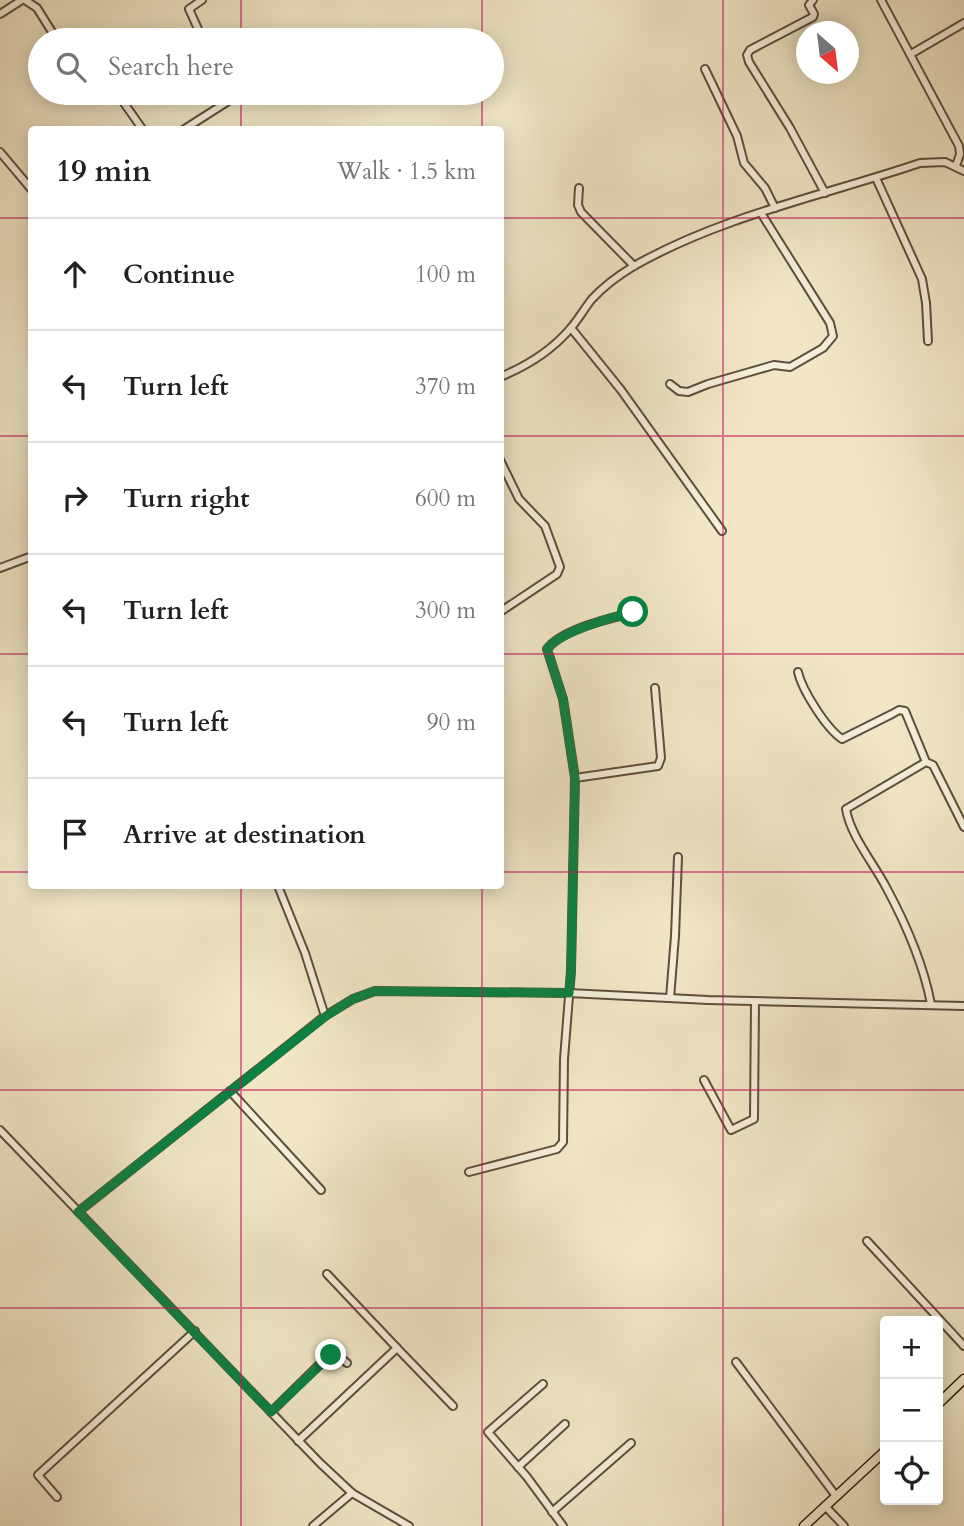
<!DOCTYPE html>
<meta charset="utf-8">
<style>
body{margin:0;font-family:Cardo,serif;background:#f6f6f6;color:#202124}
.controls{position:absolute;right:21px;bottom:21px;display:grid;overflow:hidden;border-radius:7px;box-shadow:0 4px 18px #0003}
.controls button{width:63px;height:63px;display:grid;place-items:center;padding:0;border:0;border-bottom:2px solid #e0e0e0;background:#fff;color:#202124;font:35px sans-serif}
.compass{position:absolute;left:796px;top:21px;width:63px;height:63px;border-radius:50%;background:#fff;box-shadow:0 4px 18px #0003;rotate:152deg}
.stop{position:absolute;width:21px;height:21px;margin:-16px;border:5px solid #0b8043;border-radius:50%;background:#fff}
.stop.end{background:#0b8043;border-color:#fff;box-shadow:0 2px 7px #0008}
.list{margin:0;padding:0;list-style:none}
h2{display:flex;justify-content:space-between;align-items:center;height:91px;margin:0;padding:0 28px;font-size:30px}
h2 small{font-size:23px;font-weight:400;color:#757577}
.list li{display:grid;grid-template-columns:46px 1fr auto;gap:21px;align-items:center;box-sizing:border-box;height:112px;padding:0 28px;border-top:2px solid #e0e0e0}
.list b{display:block;font-size:26px;white-space:nowrap}
.list em{font-size:23px;font-style:normal;color:#757577}
.icon{flex:none;width:38px;height:38px;fill:none;stroke:currentColor;stroke-width:2;stroke-linecap:round;stroke-linejoin:round}
.map{position:relative;flex:none;width:964px;height:1526px;overflow:hidden}
.search{position:absolute;background:#fff;box-shadow:0 4px 18px #0003;left:28px;top:28px;width:476px;height:77px;display:flex;align-items:center;gap:18px;box-sizing:border-box;padding:0 24px;border-radius:38px;color:#757577;font-size:26px}
.panel{position:absolute;background:#fff;box-shadow:0 4px 18px #0003;left:28px;top:126px;width:476px;height:763px;border-radius:7px}
.map>svg:first-child{display:block}
</style>
<div class="map">
<svg width="964" height="1526" viewBox="0 0 964 1526">
<rect width="100%" height="100%" fill="#f1e7c7"/>
<filter id="stains"><feTurbulence type="fractalNoise" baseFrequency=".00286" numOctaves="4"/><feColorMatrix values="0 0 0 0 .2 0 0 0 0 .09 0 0 0 0 .02 0 0 0 .5 -.17"/></filter>
<radialGradient id="worn" r=".72"><stop offset=".6" stop-color="#630" stop-opacity="0"/><stop offset="1" stop-color="#630" stop-opacity=".3"/></radialGradient>
<g fill="none" stroke-linecap="round" stroke-linejoin="round">
<!-- minor casing -->
<g stroke="#5e4e3c" stroke-width="10">
<g id="minor">
<path d="M25,0l12,8 20,32"/>
<path d="M202,0l-13,9 14,31"/>
<path d="M813,0l-4,5 5,9 -1,3 -63,33 -3,5 2,7 41,66 35,65"/>
<path d="M881,0l78,146 1,8 -4,12"/>
<path d="M0,14l22,-14"/>
<path d="M911,54l53,-31"/>
<path d="M705,69l32,67 7,27 21,25 10,20"/>
<path d="M117,93l26,37"/>
<path d="M183,130l58,-37"/>
<path d="M0,152l32,38"/>
<path d="M876,178l46,101 4,24 2,38"/>
<path d="M579,188l-1,17 3,7 53,54"/>
<path d="M571,328l50,62 101,141"/>
<path d="M500,377c27,-11 51,-26 70,-48 8,-9 14,-20 22,-30 12,-13 27,-24 42,-33 87,-50 192,-71 286,-103l25,-1 19,9"/>
<path d="M670,384l9,7 9,1 20,-8 66,-19 16,2 33,-19 10,-12 -3,-13 -69,-110"/>
<path d="M500,460l19,39 26,27 15,41 -3,7 -57,38"/>
<path d="M0,568l32,-12"/>
<path d="M798,672c4,18 28,56 44,67l50,-25 7,-4 6,1 21,51 7,3 31,62"/>
<path d="M926,762l-80,47c4,26 28,55 40,78 20,37 37,75 45,117"/>
<path d="M575,778l83,-12 3,-8 -6,-70"/>
<path d="M278,886l27,67 20,63"/>
<path d="M670,998l5,-62 3,-79"/>
<path d="M704,1080l27,50 23,-11 1,-117"/>
<path d="M230,1091l91,99"/>
<path d="M0,1130l320,333 32,30 57,33"/>
<path d="M469,1172l88,-23 6,-7 1,-83 7,-88 4,-193 -12,-79 -16,-50c14,-19 63,-31 86,-36"/>
<path d="M78,1212l247,-196 28,-17 22,-8 194,2 139,7 256,6"/>
<path d="M867,1241l97,105"/>
<path d="M327,1274l70,74"/>
<path d="M736,1362l100,134"/>
<path d="M543,1384l-55,48 39,45 36,49"/>
<path d="M271,1412l56,-55 10,-2 10,8"/>
<path d="M298,1441l99,-93 56,58"/>
<path d="M518,1467l47,-43"/>
<path d="M57,1497l-19,-22 157,-144"/>
<path d="M825,1506l19,20"/>
<path d="M552,1512l79,-69"/>
<path d="M313,1526l39,-33"/>
</g>
</g>
<!-- major casing -->
<g stroke="#2d1b0d" stroke-width="11">
<g id="major">
<path d="M938,1404l26,-25"/>
<path d="M804,1526l81,-75"/>
</g>
</g>
<!-- minor -->
<use href="#minor" stroke="#f6efdb" stroke-width="6"/>
<!-- major -->
<use href="#major" stroke="#f1e7c7" stroke-width="8"/>
</g>
<g fill="none" stroke-linecap="round" stroke-linejoin="round">
<!-- route -->
<path stroke="#0b8043" stroke-width="9" d="M331,1355l-60,57 -193,-200 248,-196 27,-17 22,-8 194,2 2,-22 4,-193 -12,-79 -16,-50c13,-17 65,-32 86,-37"/>
</g>
<!-- grid -->
<path fill="none" stroke="#c2185b" stroke-width="2" stroke-opacity="0.55" d="M241,0v40M482,0v40M723,0v1526M241,93v37M482,93v37M0,218h32M500,218h464M0,436h32M500,436h464M0,654h32M500,654h464M0,872h32M500,872h464M241,886v640M482,886v640M0,1090h964M0,1308h964"/>
<rect width="100%" height="100%" filter="url(#stains)"/>
<rect width="100%" height="100%" fill="url(#worn)"/>
</svg>
<div class="controls">
<button>+</button>
<button>−</button>
<button><svg class="icon" aria-label="locate" viewBox="0 0 24 24"><circle cx="12" cy="12" r="6"/><path d="M12 2v4M12 18v4M2 12h4M18 12h4"/></svg></button>
</div>
<svg class="compass" viewBox="-18 -18 36 36"><path d="M0-13l5 13h-10z" fill="#e53935"/><path d="M0 13l5-13h-10z" fill="#757577"/></svg>
<div class="stop" style="left:633px;top:612px"></div>
<div class="stop end" style="left:331px;top:1355px"></div>
<div class="search"><svg class="icon" aria-label="search" viewBox="0 0 24 24"><circle cx="10" cy="10" r="6"/><path d="M15 15l6 6"/></svg>Search here</div>
<section class="panel">
<h2>19 min<small>Walk · 1.5 km</small></h2>
<ul class="list">
<li><svg class="icon" aria-label="ahead" viewBox="0 0 24 24"><path d="M12 20V5M6 11l6-6 6 6"/></svg><div><b>Continue</b></div><em>100 m</em></li>
<li><svg class="icon" aria-label="left" viewBox="0 0 24 24"><path d="M17 20v-9H6M10 6l-5 5 5 5"/></svg><div><b>Turn left</b></div><em>370 m</em></li>
<li><svg class="icon" aria-label="right" viewBox="0 0 24 24"><path d="M7 20v-9h11M14 6l5 5-5 5"/></svg><div><b>Turn right</b></div><em>600 m</em></li>
<li><svg class="icon" aria-label="left" viewBox="0 0 24 24"><path d="M17 20v-9H6M10 6l-5 5 5 5"/></svg><div><b>Turn left</b></div><em>300 m</em></li>
<li><svg class="icon" aria-label="left" viewBox="0 0 24 24"><path d="M17 20v-9H6M10 6l-5 5 5 5"/></svg><div><b>Turn left</b></div><em>90 m</em></li>
<li><svg class="icon" aria-label="arrive" viewBox="0 0 24 24"><path d="M6 21V4h12l-3 4 3 4H6"/></svg><div><b>Arrive at destination</b></div></li>
</ul>
</section>
</div>
